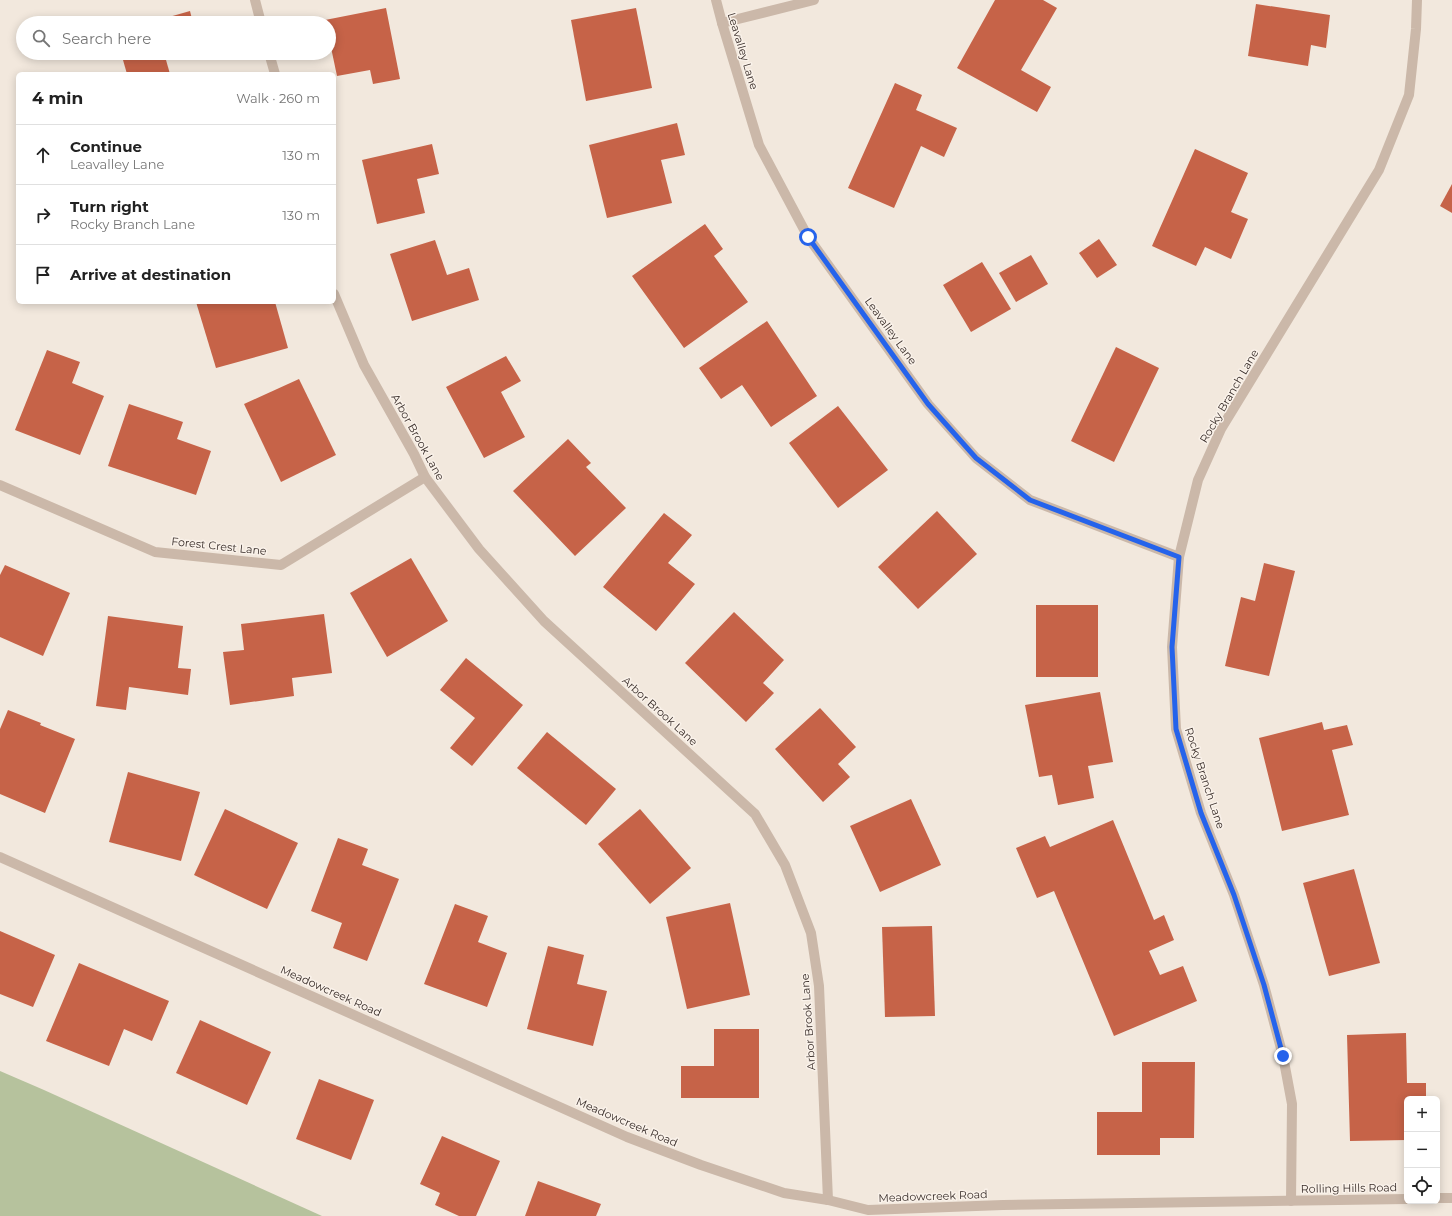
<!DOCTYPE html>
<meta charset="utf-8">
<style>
body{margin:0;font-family:Montserrat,sans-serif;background:#f6f6f6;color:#222}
.controls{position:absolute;right:12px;bottom:12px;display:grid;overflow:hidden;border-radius:6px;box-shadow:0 2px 10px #0003}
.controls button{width:36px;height:36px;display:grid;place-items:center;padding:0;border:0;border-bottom:1px solid #e0e0e0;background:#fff;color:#222;font:20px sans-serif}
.stop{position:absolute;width:12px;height:12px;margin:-9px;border:3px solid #2563eb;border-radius:50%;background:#fff}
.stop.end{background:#2563eb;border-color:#fff;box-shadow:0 1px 4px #0008}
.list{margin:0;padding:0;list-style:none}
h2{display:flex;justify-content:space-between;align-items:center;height:52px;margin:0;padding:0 16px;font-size:17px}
h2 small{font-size:13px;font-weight:400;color:#767676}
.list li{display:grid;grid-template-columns:26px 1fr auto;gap:12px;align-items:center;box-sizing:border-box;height:60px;padding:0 16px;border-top:1px solid #e0e0e0}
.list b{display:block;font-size:15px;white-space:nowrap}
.list p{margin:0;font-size:13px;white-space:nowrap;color:#767676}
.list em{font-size:13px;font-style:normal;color:#767676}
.icon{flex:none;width:22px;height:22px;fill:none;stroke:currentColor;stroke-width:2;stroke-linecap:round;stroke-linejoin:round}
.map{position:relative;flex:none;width:1452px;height:1216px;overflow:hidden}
.search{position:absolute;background:#fff;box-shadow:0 2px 10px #0003;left:16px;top:16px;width:320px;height:44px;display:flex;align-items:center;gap:10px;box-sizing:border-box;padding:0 14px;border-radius:22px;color:#767676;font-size:15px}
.panel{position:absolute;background:#fff;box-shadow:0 2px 10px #0003;left:16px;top:72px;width:320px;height:232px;border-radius:6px}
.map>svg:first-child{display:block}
</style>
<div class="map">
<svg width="1452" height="1216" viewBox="0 0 1452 1216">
<rect width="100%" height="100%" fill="#f2e8dd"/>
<!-- green -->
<path fill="#b6c29d" d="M0,1071l44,19 278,126h-322z"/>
<!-- building -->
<g fill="#c66348">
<path d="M995,0h48l14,8 -36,62 30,17 -14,25 -80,-44z"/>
<path d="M1256,4l74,11 -4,33 -15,-3 -3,21 -60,-10z"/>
<path d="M386,8l14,71 -27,5 -3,-14 -33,6 -8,-38v-15h-3l-1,-3z"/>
<path d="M636,8l16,80 -66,13 -15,-81z"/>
<path d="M190,11l3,12h-45z"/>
<path d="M121,53h43l6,21h-43z"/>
<path d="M895,83l27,12 -6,15 41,18 -13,29 -23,-11 -27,62 -46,-20z"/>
<path d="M677,123l8,32 -24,5 11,43 -65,15 -18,-73z"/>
<path d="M432,144l7,30 -22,5 8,34 -48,11 -15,-64z"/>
<path d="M1195,149l53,24 -17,39 17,7 -17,40 -26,-12 -9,19 -44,-20z"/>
<path d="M1452,184v29l-12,-7z"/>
<path d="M705,224l18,25 -9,7 34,46 -64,46 -52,-72z"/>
<path d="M1099,239l18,26 -20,13 -18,-25z"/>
<path d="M435,240l12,35 22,-7 10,32 -67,21 -22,-67z"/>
<rect x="16" y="254" width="2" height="41"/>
<path d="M1031,255l17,29 -32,18 -17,-29z"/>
<path d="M982,262l29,47 -40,23 -28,-47z"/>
<path d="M196,302h79l13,46 -72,20z"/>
<path d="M767,321l50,75 -46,31 -29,-42 -21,14 -22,-31z"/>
<path d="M1116,347l43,21 -45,94 -43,-21z"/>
<path d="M47,350l33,12 -8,21 32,13 -24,59 -65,-25z"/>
<path d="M506,356l15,25 -20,11 24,45 -41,21 -38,-71z"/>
<path d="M299,379l37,76 -55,27 -37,-78z"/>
<path d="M129,404l54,18 -6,17 34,12 -15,44 -88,-29z"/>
<path d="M838,406l50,64 -50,38 -49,-65z"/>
<path d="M568,439l23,24 -5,4 40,41 -51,48 -62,-65z"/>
<path d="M937,511l40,43 -59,55 -40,-42z"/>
<path d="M664,513l28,22 -24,28 27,21 -39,47 -53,-44z"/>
<path d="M411,558l37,63 -61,36 -37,-64z"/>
<path d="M1264,563l31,8 -26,105 -44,-10 16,-69 14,4z"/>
<path d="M5,565l65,28 -27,63 -43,-19v-62z"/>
<rect x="1036" y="605" width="62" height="72"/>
<path d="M734,612l50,48 -21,23 11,10 -28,29 -61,-59z"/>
<path d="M324,614l8,59 -40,5 2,18 -64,9 -7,-53 21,-2 -3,-26z"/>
<path d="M108,616l75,10 -5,42 13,1 -3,26 -59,-8 -3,23 -30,-4z"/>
<path d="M466,658l57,47 -51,61 -22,-18 25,-30 -35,-28z"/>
<path d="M1100,692l13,70 -25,4 6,32 -36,7 -6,-30 -13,2 -14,-72z"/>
<path d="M820,708l36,39 -18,17 12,13 -27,25 -48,-53z"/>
<path d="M8,710l33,13 -1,2 35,14 -30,74 -45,-19v-65z"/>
<path d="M1322,722l2,8 23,-5 6,20 -21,5 17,65 -67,16 -23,-93z"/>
<path d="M547,732l69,57 -30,36 -69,-57z"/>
<path d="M128,772l72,20 -19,69 -72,-19z"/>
<path d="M911,799l30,66 -61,27 -30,-66z"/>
<path d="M225,809l73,34 -31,66 -73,-34z"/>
<path d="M640,809l51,59 -41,36 -52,-60z"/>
<path d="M1113,820l41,100 10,-5 10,25 -25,11 11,24 23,-9 14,35 -83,35 -60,-145 -17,7 -21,-50 29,-12 5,11z"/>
<path d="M338,838l30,11 -6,16 37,14 -32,82 -34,-13 9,-25 -31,-12z"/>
<path d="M1354,869l26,94 -51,13 -26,-93z"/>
<path d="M730,903l20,92 -63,14 -21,-92z"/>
<path d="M455,904l33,12 -10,26 29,11 -20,54 -63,-23z"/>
<path d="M932,926l3,90 -50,1 -3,-90z"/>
<path d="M0,931l55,24 -22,52 -33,-13z"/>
<path d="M548,946l36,9 -7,29 30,7 -14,55 -66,-17z"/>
<path d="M79,963l90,38 -17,40 -28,-12 -15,37 -63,-25z"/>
<path d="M200,1020l71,32 -24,53 -71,-32z"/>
<path d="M714,1029h45v69h-78v-32h33z"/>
<path d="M1406,1033l1,50h19v16h-19v41l-57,1 -3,-106z"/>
<path d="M1142,1062h53l-1,76h-34v17h-63v-43h45z"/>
<path d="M319,1079l55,21 -23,60 -55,-21z"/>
<path d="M442,1136l58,25 -24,55h-17l-24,-11 5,-12 -20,-9z"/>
<path d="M538,1181l63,23 -5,12h-71z"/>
</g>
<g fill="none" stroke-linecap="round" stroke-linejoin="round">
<!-- minor -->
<g stroke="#cbb8a9" stroke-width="10">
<path d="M255,0l6,23"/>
<path d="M716,0l6,23 37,122 49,92 120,167 48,54 54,42 149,57"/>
<path d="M722,23l92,-23"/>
<path d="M269,53l6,21"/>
<path d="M334,294l30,71 50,89 11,23 54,72 65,72 211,193 30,51 26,68 8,53 9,214"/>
<path d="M0,485l155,67 126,13 144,-88"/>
<path d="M0,857l627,280 74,28 83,28 44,7 40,10 135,-5 404,-6"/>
<path d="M1437,1198h15"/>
<path d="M1291,1201l1,-97 -9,-48 -19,-71 -30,-90 -33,-82 -25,-84 -4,-82 7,-90 19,-77 23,-51 158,-259 30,-75 7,-66 1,-29"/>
</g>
</g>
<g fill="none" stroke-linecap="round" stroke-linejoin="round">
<!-- route -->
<path stroke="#2563eb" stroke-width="5" d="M808,237l120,167 48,54 54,42 149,57 -7,90 4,82 25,84 33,82 30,90 19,71"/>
</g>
<g text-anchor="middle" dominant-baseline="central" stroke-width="3" stroke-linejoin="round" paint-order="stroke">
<!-- street labels -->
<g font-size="11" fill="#382d29" stroke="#faf2ea">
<text transform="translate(743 51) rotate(73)">Leavalley Lane</text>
<text transform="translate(891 331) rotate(54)">Leavalley Lane</text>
<text transform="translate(1229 396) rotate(-60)">Rocky Branch Lane</text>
<text transform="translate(418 437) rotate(61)">Arbor Brook Lane</text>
<text transform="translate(219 546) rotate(6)">Forest Crest Lane</text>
<text transform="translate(660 711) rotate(42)">Arbor Brook Lane</text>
<text transform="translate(1205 778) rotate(72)">Rocky Branch Lane</text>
<text transform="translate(331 991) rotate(24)">Meadowcreek Road</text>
<text transform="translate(808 1022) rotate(-94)">Arbor Brook Lane</text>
<text transform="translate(627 1122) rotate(23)">Meadowcreek Road</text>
<text transform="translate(1349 1188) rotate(-1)">Rolling Hills Road</text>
<text transform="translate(933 1196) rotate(-2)">Meadowcreek Road</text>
</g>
</g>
</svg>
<div class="controls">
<button>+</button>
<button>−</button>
<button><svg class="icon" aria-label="locate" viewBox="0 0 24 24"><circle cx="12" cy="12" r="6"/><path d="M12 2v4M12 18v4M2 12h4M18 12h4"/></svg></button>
</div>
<div class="stop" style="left:808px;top:237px"></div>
<div class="stop end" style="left:1283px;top:1056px"></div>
<div class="search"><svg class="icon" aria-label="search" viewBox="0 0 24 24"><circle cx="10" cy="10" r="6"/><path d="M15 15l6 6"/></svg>Search here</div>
<section class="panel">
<h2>4 min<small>Walk · 260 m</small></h2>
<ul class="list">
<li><svg class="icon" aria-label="ahead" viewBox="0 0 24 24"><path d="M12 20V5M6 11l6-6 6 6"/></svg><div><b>Continue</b><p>Leavalley Lane</p></div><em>130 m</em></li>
<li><svg class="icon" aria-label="right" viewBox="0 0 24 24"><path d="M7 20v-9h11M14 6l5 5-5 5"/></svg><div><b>Turn right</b><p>Rocky Branch Lane</p></div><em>130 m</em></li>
<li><svg class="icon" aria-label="arrive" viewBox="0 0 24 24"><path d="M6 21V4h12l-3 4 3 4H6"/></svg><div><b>Arrive at destination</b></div></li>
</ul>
</section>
</div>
